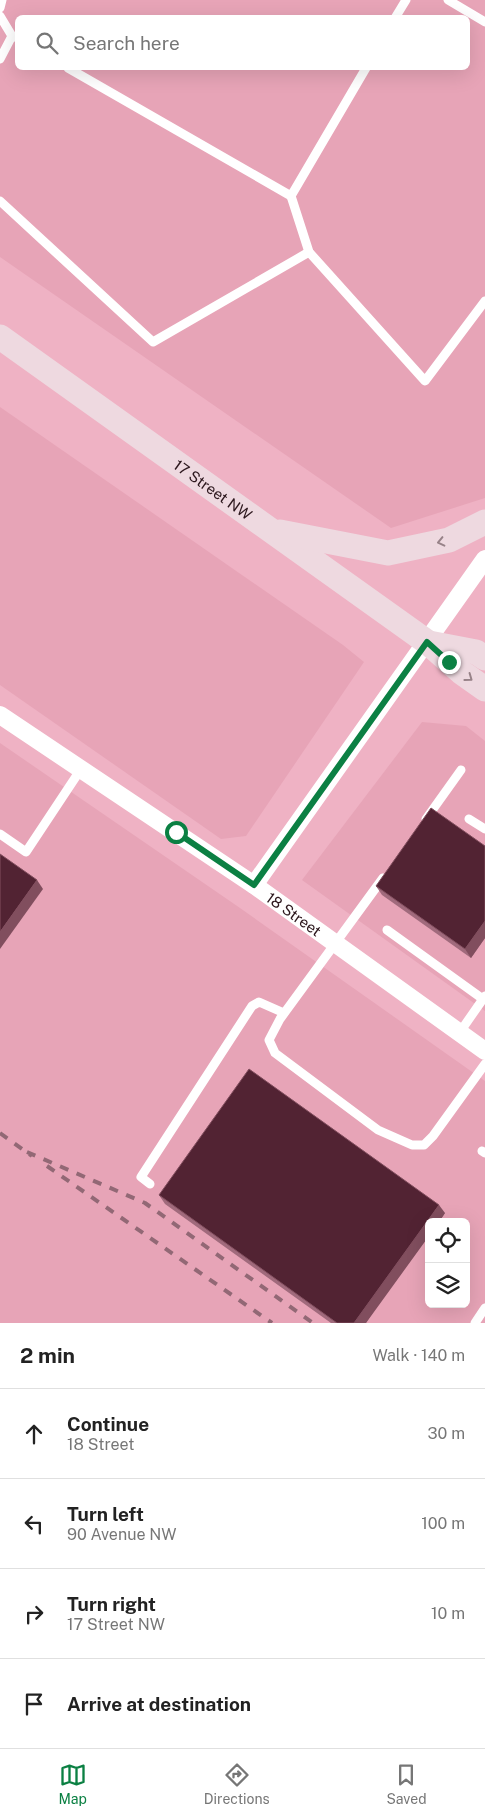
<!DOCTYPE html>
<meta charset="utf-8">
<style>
body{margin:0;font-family:"Public Sans",sans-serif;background:#f2f2f2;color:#222}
.controls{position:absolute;right:15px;bottom:15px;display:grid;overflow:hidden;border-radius:8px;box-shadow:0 5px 20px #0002}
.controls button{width:45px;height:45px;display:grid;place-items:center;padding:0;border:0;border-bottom:1px solid #e0e0e0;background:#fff;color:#222;font:25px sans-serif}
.stop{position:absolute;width:15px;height:15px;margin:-11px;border:4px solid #0b8043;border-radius:50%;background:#fff}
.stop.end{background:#0b8043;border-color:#fff;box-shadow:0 1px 5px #0008}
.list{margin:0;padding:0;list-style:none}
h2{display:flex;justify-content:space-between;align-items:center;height:65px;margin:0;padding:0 20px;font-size:21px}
h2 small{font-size:16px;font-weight:400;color:#767676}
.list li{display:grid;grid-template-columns:32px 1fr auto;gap:15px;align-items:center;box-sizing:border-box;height:90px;padding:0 20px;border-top:1px solid #e0e0e0}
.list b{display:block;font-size:19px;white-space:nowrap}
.list p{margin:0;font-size:16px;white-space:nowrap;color:#767676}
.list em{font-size:16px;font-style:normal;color:#767676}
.icon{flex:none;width:28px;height:28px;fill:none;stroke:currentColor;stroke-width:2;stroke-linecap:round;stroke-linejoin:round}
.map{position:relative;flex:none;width:485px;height:1323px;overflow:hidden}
.search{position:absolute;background:#fff;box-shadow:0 5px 20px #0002;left:15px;right:15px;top:15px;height:55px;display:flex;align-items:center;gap:12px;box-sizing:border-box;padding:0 18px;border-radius:8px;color:#767676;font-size:19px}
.sheet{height:425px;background:#fff}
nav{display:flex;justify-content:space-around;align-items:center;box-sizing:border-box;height:70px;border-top:1px solid #e0e0e0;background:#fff;font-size:14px;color:#767676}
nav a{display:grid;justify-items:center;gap:2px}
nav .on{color:#0b8043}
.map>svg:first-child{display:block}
</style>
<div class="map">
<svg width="485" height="1323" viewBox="0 0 485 1323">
<rect width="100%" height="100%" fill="#efb2c4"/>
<!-- built -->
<g fill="#e7a4b7" fill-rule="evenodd">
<path d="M0,0h485v498l-94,30 -391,-271zM18,18h450v50h-450z"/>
<path d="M0,407l343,238 21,17 -118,174 -25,3 -221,-154z"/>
<path d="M422,722l44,4 19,15v270l-183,-131z"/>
<path d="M0,743l240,165 245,173v242h-485zM429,1222h37v82h-37z"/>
</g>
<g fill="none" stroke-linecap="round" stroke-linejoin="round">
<!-- service -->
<g stroke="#fff" stroke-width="9">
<path d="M448,0l37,22"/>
<path d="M0,8l2,-8"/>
<path d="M0,16l12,20 6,2"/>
<path d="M395,18l11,-18"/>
<path d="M0,59l12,-23"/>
<path d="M68,68l223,128 75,-128"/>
<path d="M291,196l18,56 116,129 60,-80"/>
<path d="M0,201l153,141 156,-90"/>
<path d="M426,819l35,-49"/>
<path d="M469,819l16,10"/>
<path d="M0,834l26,18 55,-83"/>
<path d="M383,878l-103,141 -11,21 6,13 103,77 34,15h12l9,-9 52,-72"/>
<path d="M387,930l96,69"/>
<path d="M460,1032l25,-36"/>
<path d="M482,1151l3,2"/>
<path d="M150,1184l-9,-7 111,-171 7,-4 25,11"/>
<path d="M475,1323l10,-15"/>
</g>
<!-- minor -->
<g stroke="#fff" stroke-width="18">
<path id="s1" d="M0,715l254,170 231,166"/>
<path d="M254,885l231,-326"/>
</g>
<!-- secondary -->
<g stroke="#eed9e0" stroke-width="25">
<path id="s2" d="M0,337l427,305 34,30 24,17"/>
<path d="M280,532l108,21 61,-13 36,-18"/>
<path d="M429,643l47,9 9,6"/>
</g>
<!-- rail -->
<g stroke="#926875" stroke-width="4" stroke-dasharray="9 9" stroke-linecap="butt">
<path d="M0,1133l32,23"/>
<path d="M27,1152l118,51 168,120"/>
<path d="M47,1166l225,157"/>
</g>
</g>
<!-- wall -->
<g fill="#a06a7c">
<path d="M485,846v92l-14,20 -89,-63 -6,-9z"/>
<path d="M159,1195l286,18 -6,9h-10l-63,101h-35l-166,-119z"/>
</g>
<!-- shaded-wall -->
<g fill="#814e5e">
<path d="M37,880l6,9 -43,60v-17z"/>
<path d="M485,921v17l-14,20 -6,-9z"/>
<path d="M439,1205l6,8 -6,9h-10v14l-63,87h-12z"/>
</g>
<!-- building -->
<g fill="#522333" stroke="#814e5e">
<path d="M431,808l54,38v75l-20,28 -89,-63z"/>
<path d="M0,854l37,26 -37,52z"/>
<path d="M249,1069l190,136 -85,118h-17l-178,-128z"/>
</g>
<!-- one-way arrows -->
<defs><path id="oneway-chevron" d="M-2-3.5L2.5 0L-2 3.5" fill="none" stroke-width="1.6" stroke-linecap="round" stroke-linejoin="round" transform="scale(1.25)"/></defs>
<g stroke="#978288">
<use href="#oneway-chevron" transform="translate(441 542) rotate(167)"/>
<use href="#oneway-chevron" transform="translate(469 678) rotate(36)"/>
</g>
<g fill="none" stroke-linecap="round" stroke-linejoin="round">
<!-- route -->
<path stroke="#0b8043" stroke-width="6" d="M176,832l78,53 173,-243 22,20"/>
</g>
<g text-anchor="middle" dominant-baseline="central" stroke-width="5" stroke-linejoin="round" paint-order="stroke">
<!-- street labels -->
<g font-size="15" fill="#2c171d" stroke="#efb2c4">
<text stroke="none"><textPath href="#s2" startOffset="262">17 Street NW</textPath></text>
<text stroke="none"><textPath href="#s1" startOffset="355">18 Street</textPath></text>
</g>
</g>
</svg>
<div class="controls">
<button><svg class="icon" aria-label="locate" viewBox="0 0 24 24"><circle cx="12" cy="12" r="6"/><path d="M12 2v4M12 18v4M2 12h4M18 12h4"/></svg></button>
<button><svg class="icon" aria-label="layers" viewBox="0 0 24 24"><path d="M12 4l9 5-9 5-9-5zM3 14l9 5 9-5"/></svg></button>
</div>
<div class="stop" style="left:176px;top:832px"></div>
<div class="stop end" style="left:449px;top:662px"></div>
<div class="search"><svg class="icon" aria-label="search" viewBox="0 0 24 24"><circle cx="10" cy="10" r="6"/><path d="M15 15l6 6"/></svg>Search here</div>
</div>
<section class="sheet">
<h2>2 min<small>Walk · 140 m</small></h2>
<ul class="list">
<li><svg class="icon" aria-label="ahead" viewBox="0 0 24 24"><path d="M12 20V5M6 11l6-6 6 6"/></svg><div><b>Continue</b><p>18 Street</p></div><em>30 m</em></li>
<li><svg class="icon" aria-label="left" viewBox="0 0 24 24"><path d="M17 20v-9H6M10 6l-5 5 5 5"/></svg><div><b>Turn left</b><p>90 Avenue NW</p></div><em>100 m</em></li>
<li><svg class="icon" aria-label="right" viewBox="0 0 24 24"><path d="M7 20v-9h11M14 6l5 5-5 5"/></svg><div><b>Turn right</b><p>17 Street NW</p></div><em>10 m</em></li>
<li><svg class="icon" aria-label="arrive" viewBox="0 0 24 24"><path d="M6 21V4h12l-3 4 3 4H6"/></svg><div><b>Arrive at destination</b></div></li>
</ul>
</section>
<nav>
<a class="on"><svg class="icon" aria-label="map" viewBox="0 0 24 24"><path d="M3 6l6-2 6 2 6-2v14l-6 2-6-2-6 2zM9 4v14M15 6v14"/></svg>Map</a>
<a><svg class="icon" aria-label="directions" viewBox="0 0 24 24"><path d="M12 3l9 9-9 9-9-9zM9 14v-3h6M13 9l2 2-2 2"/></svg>Directions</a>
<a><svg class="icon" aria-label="saved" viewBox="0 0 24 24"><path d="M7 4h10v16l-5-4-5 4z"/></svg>Saved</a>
</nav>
